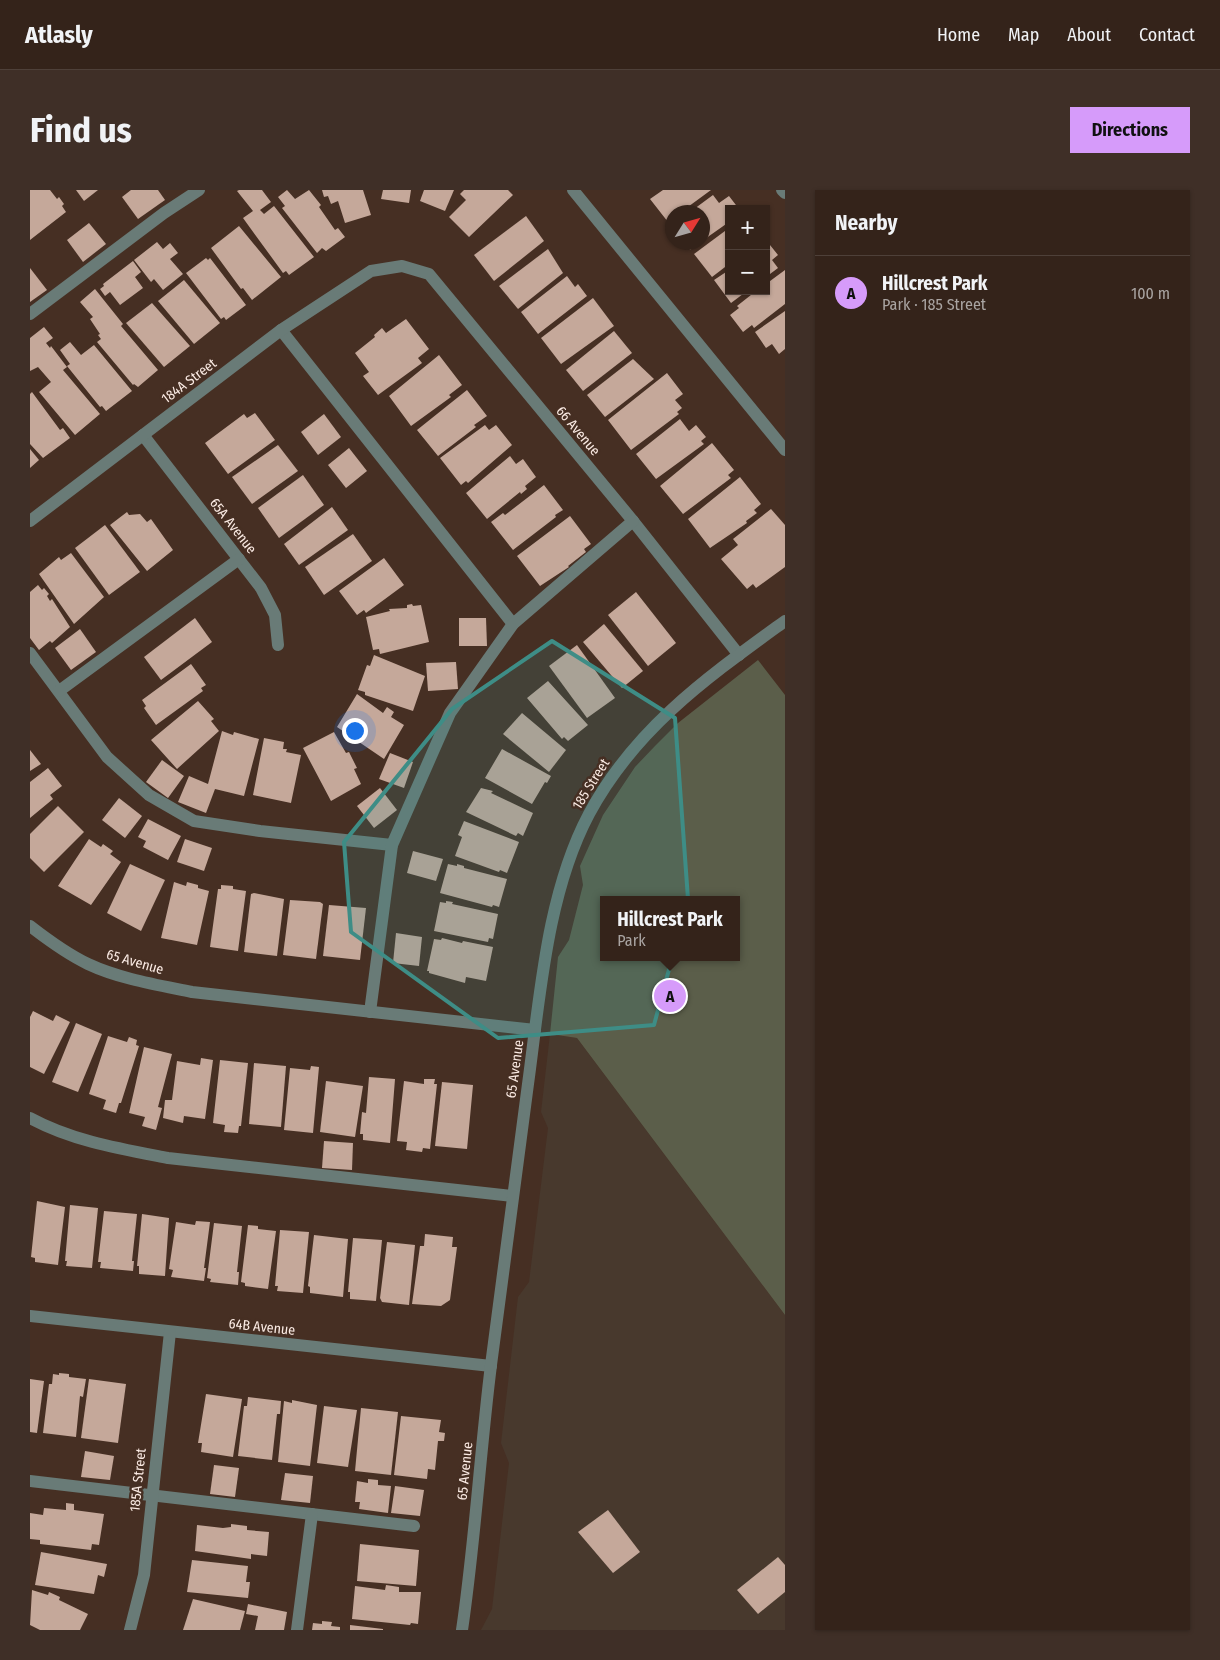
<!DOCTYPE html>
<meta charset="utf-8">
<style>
body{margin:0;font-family:"Fira Sans Condensed",sans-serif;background:#3f2f27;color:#f1f3f6}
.controls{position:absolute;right:15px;top:15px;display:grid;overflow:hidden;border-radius:0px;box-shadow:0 1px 4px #0004}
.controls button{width:45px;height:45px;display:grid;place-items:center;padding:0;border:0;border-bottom:1px solid #4e4039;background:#34231a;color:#f1f3f6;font:25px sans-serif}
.compass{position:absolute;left:635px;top:15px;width:45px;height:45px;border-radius:50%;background:#34231a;box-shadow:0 1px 4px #0004;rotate:53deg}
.you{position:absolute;left:324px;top:540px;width:18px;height:18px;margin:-12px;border:4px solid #fff;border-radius:50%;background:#1a73e8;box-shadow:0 0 0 8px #1a73e833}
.badge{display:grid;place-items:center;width:32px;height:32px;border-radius:50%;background:#d69bfa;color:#111;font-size:16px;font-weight:700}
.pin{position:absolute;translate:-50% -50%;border:2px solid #fff;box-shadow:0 1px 5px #0006}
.popup{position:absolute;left:570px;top:706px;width:140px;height:65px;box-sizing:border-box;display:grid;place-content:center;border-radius:0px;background:#34231a;filter:drop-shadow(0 1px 4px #0005);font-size:16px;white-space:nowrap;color:#a9a4a2}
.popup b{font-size:19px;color:#f1f3f6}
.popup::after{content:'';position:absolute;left:50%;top:100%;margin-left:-10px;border:10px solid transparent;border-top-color:#34231a}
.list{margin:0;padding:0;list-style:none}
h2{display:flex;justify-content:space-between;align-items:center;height:65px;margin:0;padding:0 20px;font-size:21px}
h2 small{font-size:16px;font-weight:400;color:#a9a4a2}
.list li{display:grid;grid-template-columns:32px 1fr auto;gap:15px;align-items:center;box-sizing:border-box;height:75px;padding:0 20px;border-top:1px solid #4e4039}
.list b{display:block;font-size:19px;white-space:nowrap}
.list p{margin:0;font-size:16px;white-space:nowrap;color:#a9a4a2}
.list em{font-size:16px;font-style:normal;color:#a9a4a2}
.map{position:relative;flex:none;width:755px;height:1440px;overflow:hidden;border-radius:0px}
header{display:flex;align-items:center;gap:30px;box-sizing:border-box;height:70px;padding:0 25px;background:#34231a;border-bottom:1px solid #4e4039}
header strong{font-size:24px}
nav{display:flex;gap:28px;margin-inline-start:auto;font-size:18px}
.intro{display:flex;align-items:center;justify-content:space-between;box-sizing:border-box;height:120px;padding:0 30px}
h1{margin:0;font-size:35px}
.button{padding:12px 22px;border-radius:0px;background:#d69bfa;color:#111;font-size:18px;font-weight:700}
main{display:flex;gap:30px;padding:0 30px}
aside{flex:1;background:#34231a;border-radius:0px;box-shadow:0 1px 4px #0004}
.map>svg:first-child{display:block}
</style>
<header>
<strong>Atlasly</strong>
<nav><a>Home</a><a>Map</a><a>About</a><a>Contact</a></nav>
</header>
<div class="intro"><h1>Find us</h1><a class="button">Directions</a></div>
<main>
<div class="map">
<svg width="755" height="1440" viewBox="0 0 755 1440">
<rect width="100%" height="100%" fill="#462f23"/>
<!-- education -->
<path fill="#48392d" d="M520,844l27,4 208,277v315h-304l11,-21 17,-146 -8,-20 17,-146 11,-15 19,-154 -7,-16z"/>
<!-- green -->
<path fill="#5b5e4a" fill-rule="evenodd" d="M728,470l27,35v620l-208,-277 -27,-4 8,-77 11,-17 14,-55 -3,-19 23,-51 32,-48 20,-21 23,-23zM574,710h132v57h-132z"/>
<!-- building -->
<g fill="#c5a89a">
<path d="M0,0h20l7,9 2,-2 5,7 -2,2 4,6 -36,28z"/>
<path d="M46,0h22l-14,11z"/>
<path d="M101,0h27l7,10 -27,19 -16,-22z"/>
<path d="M209,0h23l9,12 -11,8 4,4 10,-8 40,51 -25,18 -3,-4 -3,2 -40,-55 10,-7 -16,-20z"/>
<path d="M257,0l8,9 14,-9 12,15 -2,2 16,23 3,-2 7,9 -19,14 -4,-3 -5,5 -35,-45 3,-2 -7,-9z"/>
<path d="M292,0h41l8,25 -26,8 -7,-22 -7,3 -3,-8 -4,1z"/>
<path d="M353,0h28l-2,13 -28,-4z"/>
<path d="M394,0h30l-9,21 -25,-10z"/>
<path d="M434,0h44l5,5 -44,42 -20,-20 17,-17 -6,-6z"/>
<path d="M633,0h48l-30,22h-9v7l-4,3 -18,-23z"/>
<path d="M683,5l6,8 10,-7 10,13h-10v13l-27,19v-29h-12z"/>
<path d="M496,26l18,25 -50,40 -20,-26z"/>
<path d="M59,33l17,21 -23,18 -16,-22z"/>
<path d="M209,36l42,51 -29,23 -9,-12 -2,1 -30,-41z"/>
<path d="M699,38v36l-17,13 -18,-23z"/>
<path d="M736,50l12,15 -6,5 6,8 -12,9z"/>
<path d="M127,52l6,7 7,-6 8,10 -8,6 13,15 -20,16 -9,-11 -3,3 -17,-22z"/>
<path d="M655,52h16l-11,8z"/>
<path d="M518,59l15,24 -45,36 -19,-23z"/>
<path d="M176,68l2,2 2,-2 36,47 -20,15 -2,-3 -3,2 -35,-46z"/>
<path d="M103,71l8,11 -6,5 8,11 -23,17 -10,-13 -5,4 -5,-7 4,-3 -1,-2z"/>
<path d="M0,78l17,22 -17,12z"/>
<path d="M699,80v21h18l-16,12 -17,-23z"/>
<path d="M755,80v34l-31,24 -2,-3 -9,7 -13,-17 9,-7 -2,-2 19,-15h10v-7z"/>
<path d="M537,86l8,11 3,-3 9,12 -49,38 -17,-22z"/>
<path d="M154,90l36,43 -26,21 -36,-43z"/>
<path d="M65,99l28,35 -2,2 37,44 -20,17 -4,-3 -1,1 -36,-43 4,-3 -3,-4 2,-1 -10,-15 3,-2 -13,-15z"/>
<path d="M563,108l21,28 -53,38 -20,-26z"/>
<path d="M122,113l38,43 -26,21 -38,-44z"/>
<path d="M755,121v38l-6,5 -7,-10 -6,4 -11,-16z"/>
<path d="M376,129l23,30 -11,9 4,5 -44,32 -15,-19 6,-4 -14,-19 20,-16 -1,-2 8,-7 4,5z"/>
<path d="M14,137l9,11 -7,5 4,5 1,-2 16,21 -4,3 37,44 -25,21 -36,-43 12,-10 -13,-15 -8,4v-33z"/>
<path d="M584,141l18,22 -49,38 -17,-21z"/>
<path d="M40,152l11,13 13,-10 38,46 -26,20 -4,-5 -2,1 -33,-41 3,-2 -10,-14z"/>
<path d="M409,165l23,30 -13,10 2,2 -40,29 -22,-30z"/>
<path d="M603,169l21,20 -49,38 -18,-22z"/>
<path d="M637,183l16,21 -8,6 7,8 -5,4 2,2 -48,36 -23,-30z"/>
<path d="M437,200l20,26 -13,9 2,2 -38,29 -21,-26z"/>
<path d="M2,202l28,38 3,-2 7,10 -27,20 -13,-14v-50z"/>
<path d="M225,223l20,27 -47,34 -23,-31 39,-29 3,4z"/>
<path d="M294,224l17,23 -23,18 -17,-23z"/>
<path d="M650,229l9,12 7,-6 10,12 -5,4 3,3 -48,35 -20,-25z"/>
<path d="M455,235l4,5 7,-5 16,20 -44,38 -2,-2 -5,4 -21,-27z"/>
<path d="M682,253l22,27 -6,5 3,3 -48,36 -23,-28z"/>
<path d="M248,255l20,26 -46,33 -20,-27z"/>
<path d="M319,258l18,23 -21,17 -18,-23z"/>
<path d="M0,259l9,11 -9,8z"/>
<path d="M480,266l6,8 7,-5 13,18 -11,9 2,3 -6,5 -1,-2 -33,27 -21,-26z"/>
<path d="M273,285l21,30 -45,33 -21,-30z"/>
<path d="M710,287l21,27 -7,6 3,3 -11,8 1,2 -37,25 -22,-29z"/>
<path d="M514,295l19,25 -8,5 1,2 -43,33 -22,-28 12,-9 2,2z"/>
<path d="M302,317l16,23 -49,35 -15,-21z"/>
<path d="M741,319l14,16v42l-29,21 -3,-4 -6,5 -26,-30 17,-14 -5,-6z"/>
<path d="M97,322l2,3 11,-1 7,8 4,-3 22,31 -26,21 -37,-46z"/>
<path d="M540,326l21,28 -7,5 2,3 -18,14 1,1 -29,19 -23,-30z"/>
<path d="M75,335l35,47 -31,23 -34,-47z"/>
<path d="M323,344l19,27 -48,34 -19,-28z"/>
<path d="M41,363l33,44 -30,27 -35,-50 20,-17 2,3z"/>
<path d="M354,368l20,27 -38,28 -2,-3 -7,5 -18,-24z"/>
<path d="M8,395l4,5 2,-2 5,6 -2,2 3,5 2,-2 18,28 -18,16 -2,-2 -11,9 -9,-12v-46z"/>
<path d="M606,402l40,51 -28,23 -40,-51z"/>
<path d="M382,414l1,2 8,-1 8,37 -49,12 -1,-5 -6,1 -7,-33 24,-6 -1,-2 18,-1v-3z"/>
<path d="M165,428l17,24 -51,38 -17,-23z"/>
<path d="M429,428h27l1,28h-28z"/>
<path d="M574,434l39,47 -21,17 -39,-46z"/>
<path d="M50,439l16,23 -25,18 -16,-22z"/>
<path d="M547,455l38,53 -28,20 -38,-52z"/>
<path d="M344,465l51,21 -12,35 -48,-16v-3l-7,-2 9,-25 3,1z"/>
<path d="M426,472l2,27 -30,2 -2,-28z"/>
<path d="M161,474l15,21 -5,3 2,3 -47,34 -12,-17 2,-2 -4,-6z"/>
<path d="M518,491l40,44 -20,16 -4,-4 -2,2 -35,-41z"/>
<path d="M327,504l26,19 4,-6 7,5 -3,5 13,8 -20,34 -47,-32z"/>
<path d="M168,511l16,18 -3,2 8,10 -42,38 -26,-29z"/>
<path d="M492,523l44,37 -17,22 -46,-38z"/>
<path d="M192,541l11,4 1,-3 25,7 -15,57 -29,-7 -9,24 -28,-11 11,-26 19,8z"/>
<path d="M304,542l12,21 3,-1 8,16 -3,1 7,15 -30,17 -28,-53z"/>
<path d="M234,548l20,4 -1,7h4l-1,3 15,3 -10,48 -38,-8z"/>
<path d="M472,559l49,27 -4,7 -2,-1 -13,22 -47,-26z"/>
<path d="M0,560l11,14 -11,7z"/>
<path d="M360,563l23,9 -9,26 -25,-9z"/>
<path d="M132,570l22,16 -16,22 -22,-16z"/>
<path d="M18,578l14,18 -12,9 3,4 -23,19v-36z"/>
<path d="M350,598l17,22 -23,18 -17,-22z"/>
<path d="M451,598l12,3 -2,2 42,20 -10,23 -5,-3 -2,3 -50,-24z"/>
<path d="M89,608l23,18 -17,22 -23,-18z"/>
<path d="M28,616l26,26 -40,40 -14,-14v-24z"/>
<path d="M118,629l33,17 -13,24 -25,-13 3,-6 -8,-4z"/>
<path d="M434,631l55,21 -12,31 -7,-3 -1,2 -44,-16 7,-19 -4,-2z"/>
<path d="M59,649l12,8 2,-3 10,7 -3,3 11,8 -30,43 -33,-19z"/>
<path d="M155,649l27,9 -8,23 -27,-9z"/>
<path d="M383,661l30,8 -7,22 -29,-8z"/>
<path d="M100,674l35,16 -24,51 -34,-18z"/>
<path d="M418,674l9,2v-2l7,2v2l43,11 -8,28 -6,-2 -1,2 -52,-14z"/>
<path d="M144,692l12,4 1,-4 11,3v3l11,3 -12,54 -36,-7z"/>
<path d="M191,695l12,1v3l13,2 -8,60 -28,-4 8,-58h3z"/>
<path d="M224,703l30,6 -7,57 -33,-4 7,-58z"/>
<path d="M260,710l30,2 3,2 -7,55 -33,-4z"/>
<path d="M416,711l7,1 -1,2 46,10 -5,25 -4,-1 -1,4 -54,-11 6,-29 6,1z"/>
<path d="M299,715l37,3 -6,52 -37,-4z"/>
<path d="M366,743l26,4 -3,29 -26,-3z"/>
<path d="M412,748l20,5 1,-2 30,6 -7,34 -20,-4 -1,6 -36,-10v-2h-2l7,-32 7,1z"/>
<path d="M3,821l20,10 3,-6 14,7 -26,52 -14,-7v-50z"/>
<path d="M46,833l26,11 -24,58 -26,-10z"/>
<path d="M78,846l19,6 2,-5 8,3 -1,5 3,1 -18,57h-2l-3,10 -13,-4 3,-9 -17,-6z"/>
<path d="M114,857l28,7 -14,53 4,1 -6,22 -14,-4 3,-9 -16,-4z"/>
<path d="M171,868l12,2 -8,59 -21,-3 -1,7 -20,-5 2,-18h7l5,-39 23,4z"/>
<path d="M190,870l28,3 -7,63h-2l-1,7 -14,-1 1,-7 -12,-2z"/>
<path d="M224,873l32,3 -5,61 -32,-3z"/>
<path d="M281,876l8,1 -6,66 -29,-3 6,-62 20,2z"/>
<path d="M339,887l26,2 -5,64 -27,-3v-6h-3l2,-22 4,1z"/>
<path d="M394,889h11l-1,5h3l-7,65 -7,-1 -1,4 -16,-2 1,-8 -10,-1 7,-60 20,3z"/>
<path d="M296,891l37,5 -8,51 -35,-5z"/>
<path d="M412,892l31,3 -6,64 -32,-3z"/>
<path d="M294,951l29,2 -1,27 -30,-2z"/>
<path d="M7,1011l28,6 -7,58 -23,-3v-4l-4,-1z"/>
<path d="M40,1015l28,3 -6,60 -26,-2 1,-5h-2z"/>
<path d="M74,1021l33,3 -5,47h2l-1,10 -33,-3 1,-6h-3z"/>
<path d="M112,1024l27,4 -4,58 -26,-2v-8h-2z"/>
<path d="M166,1031l14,1 -6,46h2l-2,13 -33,-4 2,-7 -4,-1 7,-47 19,3z"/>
<path d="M184,1033l28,3 -5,46h2l-1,13 -28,-3 1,-3 -4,-1z"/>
<path d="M218,1035l10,1v3l18,2 -8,58 -23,-3v-3l-4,-1z"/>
<path d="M250,1040l29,2 -6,61 -26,-2 1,-5h-3z"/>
<path d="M395,1044l28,3 -1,10h5l-7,53 -9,6 -29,-2 8,-58h4z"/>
<path d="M284,1045l34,4 -5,58 -33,-4v-6l-2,-1z"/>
<path d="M323,1048l29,2 -6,61 -26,-2v-7h-2z"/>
<path d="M357,1052l28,3 -6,60 -27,-3 -2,-4z"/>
<path d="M29,1183l10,1v3l17,2 -3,18 -3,-1 -4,41 -33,-4 6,-49h3l1,-10 6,1z"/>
<path d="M0,1189l14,2 -7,52 -7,-1z"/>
<path d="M59,1189l37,5 -8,59 -37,-5z"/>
<path d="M176,1204l36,5 -9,58 -32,-5 1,-9h-4z"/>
<path d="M218,1207l33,4 -1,13h-3l-5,46 -34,-4 6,-50h3z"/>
<path d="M262,1210l25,5 -7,61 -32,-4 6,-61 8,2z"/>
<path d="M294,1216l33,4 -9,57 -31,-4z"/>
<path d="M331,1218l37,4 -7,63 -36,-4z"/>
<path d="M371,1226l40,4 -2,12 6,1 -1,8h-6l-3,29 -7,-1 -1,10 -33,-4z"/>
<path d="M55,1261l29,5 -4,24 -29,-3z"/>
<path d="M184,1275l25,3 -4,29 -25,-3z"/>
<path d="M255,1283l28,3 -3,27 -29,-3z"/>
<path d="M338,1289l10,1v5l13,1 -3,27 -29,-4 1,-7h-5l2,-21 11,2z"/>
<path d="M365,1296l29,4 -4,26 -29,-3z"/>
<path d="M36,1313l8,1v6l30,4 -5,31 -7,-1 -1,6 -51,-6v-4l-10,-1v-26l13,2 1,-7 22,2z"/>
<path d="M578,1320l32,42 -27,21 -35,-41z"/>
<path d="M201,1334l16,2v4l22,2 -2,24 -16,-2v5l-56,-8 2,-26 26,3 8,-1z"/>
<path d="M330,1354l59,6 -3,36 -59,-5z"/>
<path d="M11,1362l66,12 -3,13 -6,-2 -4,19 -59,-9z"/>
<path d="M748,1367l7,8v27l-27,22 -21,-24z"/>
<path d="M162,1370l56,6 -2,16h4l-2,16 -61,-6z"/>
<path d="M356,1395l13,2v5h22l-3,32 -7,-1 -1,2 -58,-6 3,-33 30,4z"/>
<path d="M2,1400l16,5 1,-3 11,5 -1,3 29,14 -8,16h-40l-10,-5z"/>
<path d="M163,1409l52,12 -5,19h-57z"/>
<path d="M218,1414l39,8 -3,18h-29l3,-14 -12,-2z"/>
<path d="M292,1431l10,1 -1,4 9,1v3h-28l1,-7 9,1z"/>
<path d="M320,1435l33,4v1h-33z"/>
</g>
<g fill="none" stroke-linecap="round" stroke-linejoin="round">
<!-- minor -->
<g stroke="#697b77" stroke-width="12">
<path d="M543,0l212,260"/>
<path d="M752,0l3,3"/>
<path d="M0,124l134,-101 35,-23"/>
<path d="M251,140l232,294"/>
<path d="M113,245l118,153 14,27 3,30"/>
<path d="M0,331l251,-191 90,-59 31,-5 27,8 204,247 106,134"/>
<path d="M0,463l77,104 42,38 45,26 66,10 132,14"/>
<path d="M29,501l180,-132"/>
<path d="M0,736c18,14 37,28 58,38 32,15 70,21 104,28l343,38"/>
<path d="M340,822l22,-167 58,-132 63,-89 120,-103"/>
<path d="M0,928c42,23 91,31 138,40l345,38"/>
<path d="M0,1126l461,50"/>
<path d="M0,1291l384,45"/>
<path d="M100,1440l14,-55 26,-243"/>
<path d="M267,1440l15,-116"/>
<path d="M432,1440c13,-88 18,-177 29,-265 12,-94 24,-188 37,-281 12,-88 19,-191 61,-270 46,-86 119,-137 196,-193"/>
</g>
</g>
<!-- marked area -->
<path fill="#3e8d86" fill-opacity="0.2" stroke="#3e8d86" stroke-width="4" stroke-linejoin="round" d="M522,451l123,77 13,181 -34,126 -156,13 -147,-106 -7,-90 108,-133z"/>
<g text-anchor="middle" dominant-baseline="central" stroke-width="5" stroke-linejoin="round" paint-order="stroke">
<!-- street labels -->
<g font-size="14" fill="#fbebe4" stroke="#462f23">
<text transform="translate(159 191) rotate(-37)">184A Street</text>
<text transform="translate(548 241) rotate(50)">66 Avenue</text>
<text transform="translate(203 336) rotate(52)">65A Avenue</text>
<text transform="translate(561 594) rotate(-58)">185 Street</text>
<text transform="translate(105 772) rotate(16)">65 Avenue</text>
<text transform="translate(485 879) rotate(-82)">65 Avenue</text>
<text transform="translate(232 1137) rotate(6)">64B Avenue</text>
<text transform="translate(435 1281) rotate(-84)">65 Avenue</text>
<text transform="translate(108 1290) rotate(-84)">185A Street</text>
</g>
</g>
</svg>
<div class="controls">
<button>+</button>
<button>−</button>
</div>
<svg class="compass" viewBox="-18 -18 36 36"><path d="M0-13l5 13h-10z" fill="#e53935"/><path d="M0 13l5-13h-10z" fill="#a9a4a2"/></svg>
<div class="you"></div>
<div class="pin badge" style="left:640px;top:806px">A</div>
<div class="popup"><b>Hillcrest Park</b>Park</div>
</div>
<aside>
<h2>Nearby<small></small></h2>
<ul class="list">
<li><span class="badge">A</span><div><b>Hillcrest Park</b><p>Park · 185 Street</p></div><em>100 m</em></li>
</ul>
</aside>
</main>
